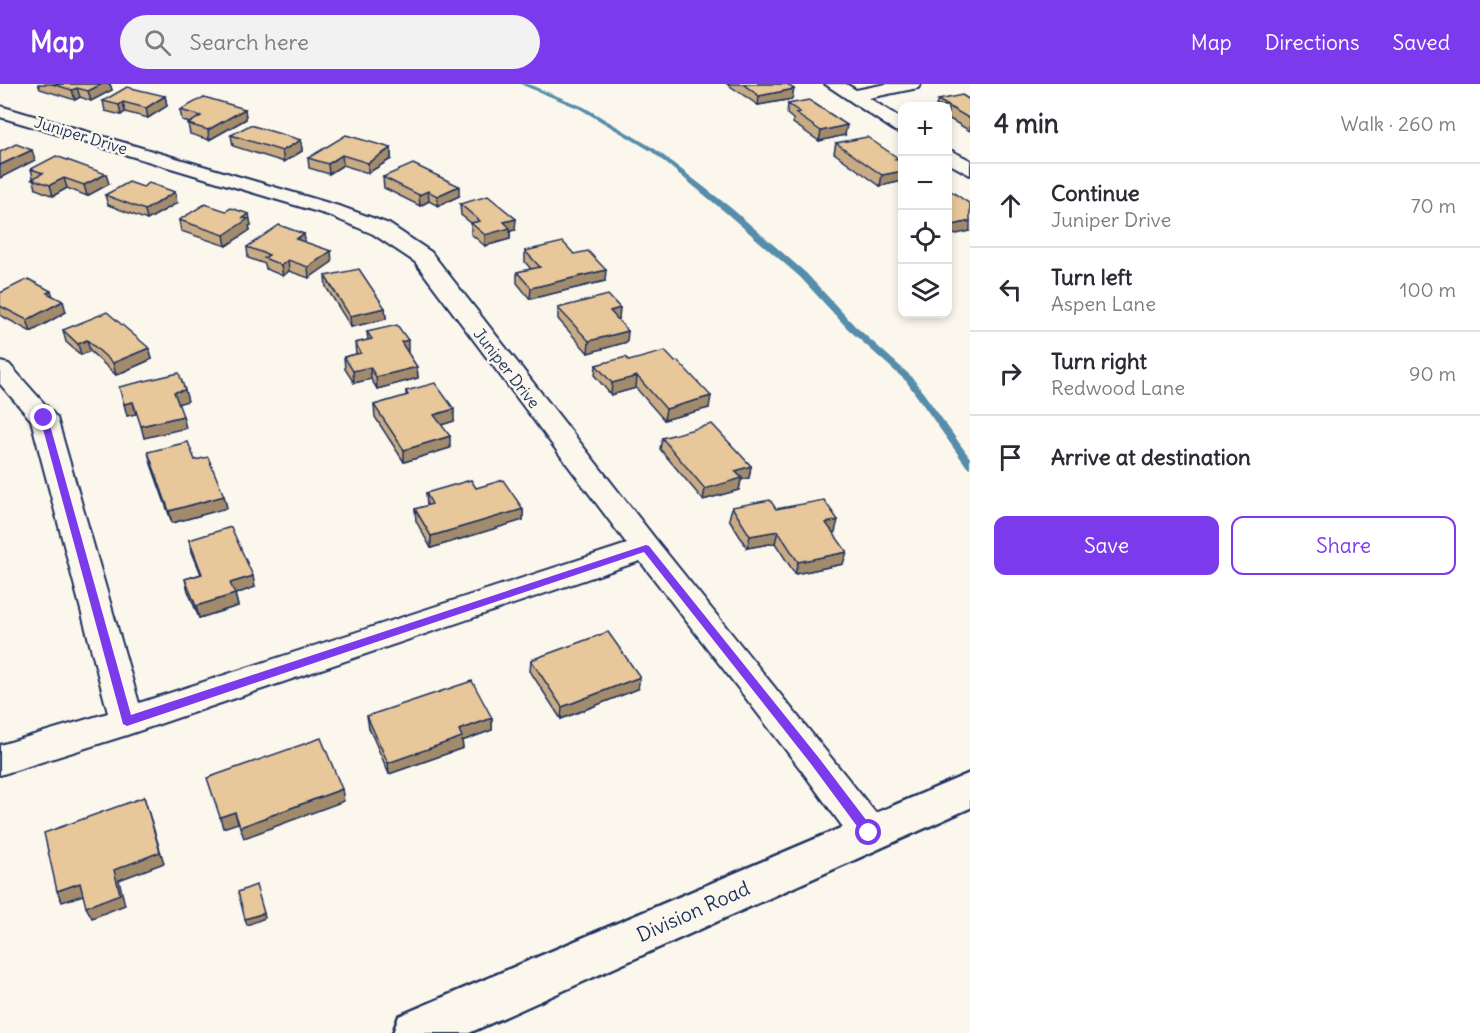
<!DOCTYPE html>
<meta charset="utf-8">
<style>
body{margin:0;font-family:Delius,sans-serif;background:#f2f2f3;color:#2b2b33}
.controls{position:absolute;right:18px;top:18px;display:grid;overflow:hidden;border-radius:12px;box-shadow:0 3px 9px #0003}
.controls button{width:54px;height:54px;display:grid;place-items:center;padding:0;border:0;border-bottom:2px solid #e1e1e2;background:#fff;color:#2b2b33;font:30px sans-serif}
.stop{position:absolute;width:18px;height:18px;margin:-14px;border:4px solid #7c3aed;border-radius:50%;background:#fff}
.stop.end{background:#7c3aed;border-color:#fff;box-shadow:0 2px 6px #0008}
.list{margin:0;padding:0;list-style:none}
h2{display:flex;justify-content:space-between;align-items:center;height:78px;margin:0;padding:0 24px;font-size:26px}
h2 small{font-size:20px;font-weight:400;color:#7c7c81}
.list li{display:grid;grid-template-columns:39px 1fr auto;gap:18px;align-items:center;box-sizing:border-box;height:84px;padding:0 24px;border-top:2px solid #e1e1e2}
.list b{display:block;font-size:22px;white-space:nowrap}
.list p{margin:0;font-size:20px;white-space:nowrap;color:#7c7c81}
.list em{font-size:20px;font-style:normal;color:#7c7c81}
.actions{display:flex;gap:12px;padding:18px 24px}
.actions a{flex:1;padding:14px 0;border:2px solid #7c3aed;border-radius:12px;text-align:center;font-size:21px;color:#7c3aed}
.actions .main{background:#7c3aed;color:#fff}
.icon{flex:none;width:33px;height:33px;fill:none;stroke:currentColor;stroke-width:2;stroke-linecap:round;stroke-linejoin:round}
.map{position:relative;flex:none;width:970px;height:949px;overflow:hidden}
header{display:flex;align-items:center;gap:36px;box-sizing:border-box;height:84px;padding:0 30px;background:#7c3aed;color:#fff}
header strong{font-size:28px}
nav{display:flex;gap:33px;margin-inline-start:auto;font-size:21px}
.search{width:420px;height:54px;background:#f2f2f3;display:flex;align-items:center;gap:15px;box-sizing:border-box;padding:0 21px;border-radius:33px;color:#7c7c81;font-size:22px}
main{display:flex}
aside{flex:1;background:#fff}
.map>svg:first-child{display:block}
</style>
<header>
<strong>Map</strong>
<div class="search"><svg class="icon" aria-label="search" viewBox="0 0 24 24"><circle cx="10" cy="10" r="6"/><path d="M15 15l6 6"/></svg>Search here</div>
<nav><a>Map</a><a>Directions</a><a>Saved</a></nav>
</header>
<main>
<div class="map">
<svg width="970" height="949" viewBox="0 0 970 949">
<rect width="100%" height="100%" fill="#fbf7ec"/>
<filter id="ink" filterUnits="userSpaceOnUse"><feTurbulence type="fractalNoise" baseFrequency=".0167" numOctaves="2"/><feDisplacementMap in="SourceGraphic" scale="12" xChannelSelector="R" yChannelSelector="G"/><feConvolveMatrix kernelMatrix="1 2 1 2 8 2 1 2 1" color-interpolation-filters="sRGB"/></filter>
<g filter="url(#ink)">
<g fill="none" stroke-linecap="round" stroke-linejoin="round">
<!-- stream -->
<path fill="#578dab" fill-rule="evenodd" d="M520,0h8l56,23 71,42 76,59 75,65 48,52 58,52 58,81v10l-3,-1 -61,-86 -58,-52 -48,-52 -75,-65 -74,-61 -71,-42z"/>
<!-- street casing -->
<g stroke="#1b2f5e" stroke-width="4">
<g id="street">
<path d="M825,0h21l10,6 30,-6h35l-3,4 -49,10 33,21v14l-7,-2z"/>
<path d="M0,22l342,101 47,17 42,28 226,289 225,280 6,12 -6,12 -13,4 -13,-4 -54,-74 -162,-210 -513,174 -127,40v-30l108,-32 -77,-293 -31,-36v-22l9,2 48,54 82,285 488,-159 -212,-282 -42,-28 -45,-19 -328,-98z"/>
<path d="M948,65l22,11v15l-22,-12z"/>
</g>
</g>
<!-- secondary casing -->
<g stroke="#1b2f5e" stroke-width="5">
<path id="secondary" d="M970,689v35l-501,225h-76l6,-17z"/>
</g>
<!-- street -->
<use href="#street" fill="#fbf7ec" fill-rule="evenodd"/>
<!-- secondary -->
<use href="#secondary" fill="#fbf7ec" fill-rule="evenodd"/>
</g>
<!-- wall -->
<g fill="#c8ab84" stroke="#1b2f5e" stroke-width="1.5">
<path d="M38,0h72l2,6 -21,11 -11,-4 -5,3 -35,-11z"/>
<path d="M727,0h60l5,15 -34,6z"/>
<path d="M165,12l2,10 -19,12 -23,-6 -4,3 -16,-4 -2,-10z"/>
<path d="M938,16h32v31l-22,-13v-12h-12z"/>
<path d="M788,20l57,31 -26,6 -26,-18v-4l-6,-5z"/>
<path d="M245,25l1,10 -37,21 -19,-6 -2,-10 2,-1 -8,-3 -2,-10z"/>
<path d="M231,51l70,5 1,11 -18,11 -51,-16z"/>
<path d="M836,59l67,21v17l-23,5 -46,-33z"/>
<path d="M391,64v11l-23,14 -25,-8 -14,9 -20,-6 -1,-10z"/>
<path d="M31,85l78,15 -22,12 -20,-8 -14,8 -17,-7z"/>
<path d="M383,93l76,19 -21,10 -9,-5 -9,5 -36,-18z"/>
<path d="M105,111l72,8 -30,17 -39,-15z"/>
<path d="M460,120l55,26 -5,1v8l-25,7 -14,-12v-11l-10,-8z"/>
<path d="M179,136l72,5 -2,1 1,4 -24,16 -45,-15z"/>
<path d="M305,158l27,20 -23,16 -20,-7 -6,5 -17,-7 -1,-5 -17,-6 -1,-11z"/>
<path d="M525,167l49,3 31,27 -75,18 -13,-16v-11l14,-3 -6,-7z"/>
<path d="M325,192l60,32 1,11 -35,8 -25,-40z"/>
<path d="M51,207l2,5 13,16 -35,20 -31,-17v-22z"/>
<path d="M558,224l61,11 -1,1 9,22 -39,11 -30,-34z"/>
<path d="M63,246l86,18 3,11 -36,16 -26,-24 -9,4 -15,-13z"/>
<path d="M367,248l41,20h-1l10,15 1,11 -41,11 -6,-10 -17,4 -9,-14 -1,-12 12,-3 -1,-11 13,-3z"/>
<path d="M629,277l46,1 34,46 -45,12 -28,-32 -25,7 -16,-19 1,-11z"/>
<path d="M406,307l48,30 -13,4 9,23 -46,14 -29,-45 -1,-12 32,-9z"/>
<path d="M662,354l89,28 -2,12 -8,2 -2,10 -36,10 -43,-51z"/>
<path d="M148,368l47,8 29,36 3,12 -55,15 -21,-59z"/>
<path d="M426,409l97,16v11l-92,28 -15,-27 -1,-12 12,-3z"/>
<path d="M732,423l44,2 59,23h-2l10,32 -48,10 -20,-31 -28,5 -18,-29z"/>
<path d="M189,456l66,47 -20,7 3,12 -39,12 -11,-27 -3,-12 16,-5 -9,-22z"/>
<path d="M531,576l107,29 -77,30 -31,-48z"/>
<path d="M367,632l125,2v12l-30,11 1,7 -74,26 -20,-46z"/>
</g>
<!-- shaded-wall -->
<g fill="#a28b6c" stroke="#1b2f5e" stroke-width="1.5">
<path d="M102,0h8l2,6 -21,11 -3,-10z"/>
<path d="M77,4l3,9 -5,3 -3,-10z"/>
<path d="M794,5l-2,10 -34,6 1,-9z"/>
<path d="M165,12l2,10 -19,12 -2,-10z"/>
<path d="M123,18l2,10 -4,3 -2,-10z"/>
<path d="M245,25l1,10 -37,21 -1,-10z"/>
<path d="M847,41l-2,10 -26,6 2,-10z"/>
<path d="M301,56l1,11 -18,11 -2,-11z"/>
<path d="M391,64v11l-23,14v-10z"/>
<path d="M32,66l3,10 -35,18v-13z"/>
<path d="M342,71l1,10 -14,9 -1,-10z"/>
<path d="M903,87v10l-23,5 2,-11z"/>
<path d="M106,90l3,10 -22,12 -3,-11z"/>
<path d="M64,94l3,10 -14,8 -3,-11z"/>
<path d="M459,102v10l-21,10 -1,-10z"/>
<path d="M428,107l1,10 -9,5 -1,-11z"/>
<path d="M175,108l2,11 -30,17 -2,-10z"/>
<path d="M249,130l2,11 -2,1 1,4 -24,16 -2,-11 19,-17z"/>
<path d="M516,135l-1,11 -5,1v8l-25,7v-11l19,-13z"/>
<path d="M970,137v10l-22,5v-5l1,-5z"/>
<path d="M304,150l2,11 -10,-6z"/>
<path d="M331,167l1,11 -23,16 -1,-11z"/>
<path d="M288,176l1,11 -6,5 -2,-11z"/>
<path d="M606,186l-1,11 -75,18 1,-11z"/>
<path d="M63,217l3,11 -35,20 -4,-12z"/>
<path d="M385,224l1,11 -35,8 -1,-11z"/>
<path d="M620,224l-1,11 -10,3 1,-11z"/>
<path d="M628,247l-1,11 -39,11 1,-12z"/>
<path d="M87,256l3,11 -9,4 -3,-11z"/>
<path d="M408,256v12l-7,1v-11z"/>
<path d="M149,264l3,11 -36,16 -3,-12z"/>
<path d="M370,283l1,12 -17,4 -1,-12z"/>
<path d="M417,283l1,11 -41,11 -1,-12z"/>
<path d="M637,292l-1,12 -25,7 1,-12z"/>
<path d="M185,306l3,11 -11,3 -3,-12z"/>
<path d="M711,312l-2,12 -45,12 2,-11z"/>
<path d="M133,318l3,12 -9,2 -3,-12z"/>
<path d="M454,325v12l-19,6 -1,-12z"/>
<path d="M183,332l3,12 -42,10 -3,-12z"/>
<path d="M450,352v12l-46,14v-12z"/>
<path d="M751,382l-2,12 -8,2 -2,10 -36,10 2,-11 30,-18z"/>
<path d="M224,412l3,12 -55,15 -3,-12z"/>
<path d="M523,425v11l-92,28v-12z"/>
<path d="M838,436l-3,12 -12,3 3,-12z"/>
<path d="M778,447l-3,12 -28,5 3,-12z"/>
<path d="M847,468l-4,12 -48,10 3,-12z"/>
<path d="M253,492l2,11 -22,8 -3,-12z"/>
<path d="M235,510l3,12 -39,12 -3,-12z"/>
<path d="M640,593l-2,12 -77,30 1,-12z"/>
<path d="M492,634v12l-30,11 1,7 -74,26 -1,-11 71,-33z"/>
<path d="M342,705l2,12 -100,37 -4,-11z"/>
<path d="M144,713l20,66 -45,17 6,25 -33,13 -6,-11 28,-37z"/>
<path d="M235,728l3,11 -15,5 -3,-11z"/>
<path d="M80,799l6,11 -24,8 -5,-11z"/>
<path d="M264,829l1,5 -18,7 -2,-6z"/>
</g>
<!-- building -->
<g fill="#e8c79a" stroke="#1b2f5e" stroke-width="1.5">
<path d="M52,0h50l-14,7 -11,-3 -5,2z"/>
<path d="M743,0h44l7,5 -35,7z"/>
<path d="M127,3l38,9 -19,12 -23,-6 -4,3 -16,-4z"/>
<path d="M962,11l8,5v19l-32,-19z"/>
<path d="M204,13l41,12 -37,21 -20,-6 13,-8 -21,-6z"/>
<path d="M809,16l38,25 -26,6 -26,-18 5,-1 -12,-8z"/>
<path d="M250,41l51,15 -19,11 -51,-16z"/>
<path d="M346,51l45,13 -23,15 -26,-8 -14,9 -20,-6z"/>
<path d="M867,53l31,21 -3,1 8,5v7l-21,4 -46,-32z"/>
<path d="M16,60l16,6 -32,15v-13z"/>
<path d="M56,72l50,18 -22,11 -20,-7 -14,7 -18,-6 11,-6 -12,-4z"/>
<path d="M413,80l46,22 -22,10 -9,-5 -9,4 -36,-18z"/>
<path d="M129,98l14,5 6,-4 26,9 -30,18 -40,-15z"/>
<path d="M948,105l22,15v17l-21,5 -1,-1z"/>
<path d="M488,112l28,23 -12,3 6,6 -25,7 -14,-12 9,-2 -20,-17z"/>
<path d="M205,120l21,7 5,-3 18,6 -6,4 5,1 -24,16 -45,-15z"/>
<path d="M279,141l25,9 -8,5 35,12 -23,16 -20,-7 -7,5 -17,-7 5,-3 -22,-8z"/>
<path d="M563,158l11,12 14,-3 18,19 -75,18 -14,-16 23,-5 -15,-16z"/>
<path d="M359,185l26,39 -35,8 -25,-40z"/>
<path d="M28,195l23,12 -4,2 16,8 -36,19 -27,-14v-13z"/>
<path d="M608,211l12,13 -10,3 18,20 -39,10 -31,-33z"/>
<path d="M107,228l42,36 -36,15 -26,-23 -9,4 -15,-14z"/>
<path d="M397,241l11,15 -7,2 16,25 -41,10 -6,-10 -17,4 -9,-14 17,-4 -6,-10 17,-4 -5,-7z"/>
<path d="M665,267l10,11 3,-1 33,35 -45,13 -29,-33 -25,7 -16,-18 30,-8 3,4z"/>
<path d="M179,289l6,17 -11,2 9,24 -42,10 -8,-24 -9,2 -5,-17z"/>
<path d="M435,299l19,26 -20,6 16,21 -46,14 -30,-45 34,-10 -2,-4z"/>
<path d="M712,340l39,42 -16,5 7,7 -37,11 -43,-51z"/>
<path d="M188,358l7,18 13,-3 16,39 -55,15 -21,-59z"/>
<path d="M471,396l5,8 27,-8 20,29 -92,27 -16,-27 17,-5 -6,-11z"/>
<path d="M770,416l6,9 48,-9 14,20 -12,3 21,29 -49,10 -20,-31 -28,5 -18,-29z"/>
<path d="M231,443l22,49 -23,7 5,11 -39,12 -11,-27 17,-5 -13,-34z"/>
<path d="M608,548l32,45 -78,30 -31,-47z"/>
<path d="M472,597l20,37 -33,12 3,7 -74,26 -21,-47z"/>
<path d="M321,654l21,51 -102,38 -5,-15 -15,5 -13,-39z"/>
<path d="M144,713l16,55 -46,18 6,24 -34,13 -6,-24 -23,8 -13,-58z"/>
<path d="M256,801l8,28 -19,6 -7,-27z"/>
</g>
</g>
<!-- route -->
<path fill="#7c3aed" d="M44,332l4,2 83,297 515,-170 3,1 170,212 54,71v8h-8l-54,-73 -167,-212 -517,174 -4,-2 -83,-306z"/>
<g text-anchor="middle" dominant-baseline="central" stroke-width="5" stroke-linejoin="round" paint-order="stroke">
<!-- street labels -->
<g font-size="16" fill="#1b2f5e" stroke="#fbf7ec">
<text transform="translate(81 51) rotate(17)">Juniper Drive</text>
<text transform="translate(507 284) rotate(52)">Juniper Drive</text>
</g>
<!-- near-street labels -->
<g font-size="20" fill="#1b2f5e" stroke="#fbf7ec">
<text transform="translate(693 827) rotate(-24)">Division Road</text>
</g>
</g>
</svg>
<div class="controls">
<button>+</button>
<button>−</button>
<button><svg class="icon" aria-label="locate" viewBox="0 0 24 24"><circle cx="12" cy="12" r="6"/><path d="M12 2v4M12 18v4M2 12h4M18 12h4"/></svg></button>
<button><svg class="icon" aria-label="layers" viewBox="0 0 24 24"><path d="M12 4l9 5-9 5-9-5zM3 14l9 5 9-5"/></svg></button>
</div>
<div class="stop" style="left:869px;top:749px"></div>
<div class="stop end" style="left:44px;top:334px"></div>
</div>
<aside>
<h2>4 min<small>Walk · 260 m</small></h2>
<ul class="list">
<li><svg class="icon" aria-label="ahead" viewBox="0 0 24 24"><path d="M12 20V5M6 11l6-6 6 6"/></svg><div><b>Continue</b><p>Juniper Drive</p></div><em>70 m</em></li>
<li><svg class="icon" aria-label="left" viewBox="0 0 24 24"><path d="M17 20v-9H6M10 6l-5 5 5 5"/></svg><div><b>Turn left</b><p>Aspen Lane</p></div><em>100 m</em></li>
<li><svg class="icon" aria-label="right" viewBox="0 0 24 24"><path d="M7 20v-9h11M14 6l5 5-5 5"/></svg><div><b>Turn right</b><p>Redwood Lane</p></div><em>90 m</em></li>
<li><svg class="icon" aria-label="arrive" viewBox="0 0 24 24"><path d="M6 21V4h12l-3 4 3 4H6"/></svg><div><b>Arrive at destination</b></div></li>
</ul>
<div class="actions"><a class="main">Save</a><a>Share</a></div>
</aside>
</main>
